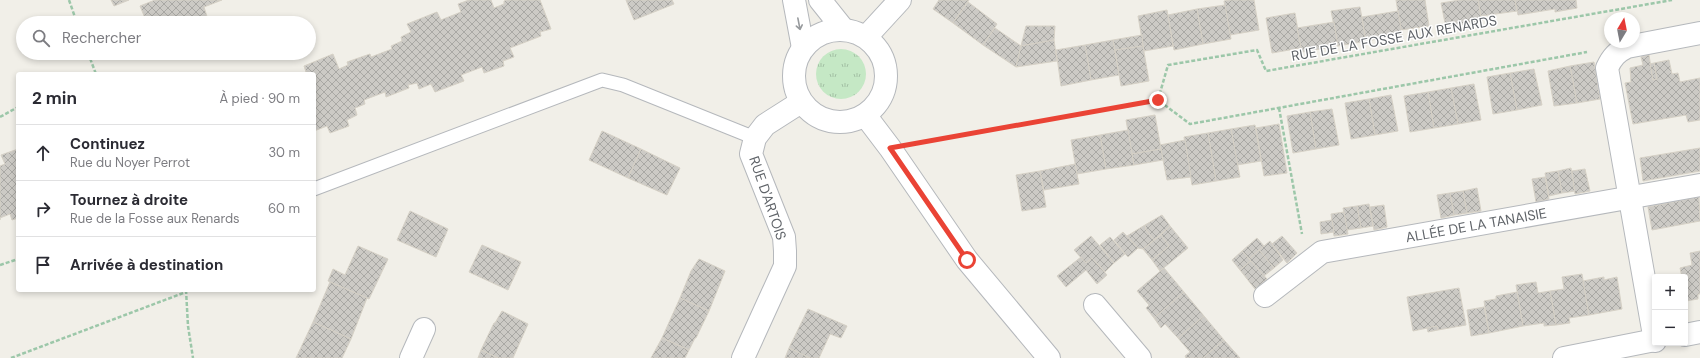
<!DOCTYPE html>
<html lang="fr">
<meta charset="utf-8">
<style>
body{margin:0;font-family:"DM Sans",sans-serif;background:#f7f7f7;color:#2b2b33}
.controls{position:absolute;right:12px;bottom:12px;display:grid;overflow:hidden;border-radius:4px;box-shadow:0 2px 6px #0003}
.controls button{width:36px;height:36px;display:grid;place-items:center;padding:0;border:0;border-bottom:1px solid #e1e1e2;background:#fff;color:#2b2b33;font:20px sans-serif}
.compass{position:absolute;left:1604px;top:12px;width:36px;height:36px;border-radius:50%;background:#fff;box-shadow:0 2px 6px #0003;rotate:10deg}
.stop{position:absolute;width:12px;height:12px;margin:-9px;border:3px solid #ea4335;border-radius:50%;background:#fff}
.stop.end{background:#ea4335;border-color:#fff;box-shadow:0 1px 4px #0008}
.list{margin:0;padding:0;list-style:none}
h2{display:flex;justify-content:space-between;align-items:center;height:52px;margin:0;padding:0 16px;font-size:17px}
h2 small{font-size:13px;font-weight:400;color:#7c7c81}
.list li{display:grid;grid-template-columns:26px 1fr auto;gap:12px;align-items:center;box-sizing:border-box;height:56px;padding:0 16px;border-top:1px solid #e1e1e2}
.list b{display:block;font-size:15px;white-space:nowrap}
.list p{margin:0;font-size:13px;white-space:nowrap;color:#7c7c81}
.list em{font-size:13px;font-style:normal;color:#7c7c81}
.icon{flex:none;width:22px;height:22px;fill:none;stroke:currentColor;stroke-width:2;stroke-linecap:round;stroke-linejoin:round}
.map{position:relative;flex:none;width:1700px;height:358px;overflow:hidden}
.search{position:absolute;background:#fff;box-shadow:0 2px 6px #0003;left:16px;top:16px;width:300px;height:44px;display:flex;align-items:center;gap:10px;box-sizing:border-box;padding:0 14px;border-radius:22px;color:#7c7c81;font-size:15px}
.panel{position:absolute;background:#fff;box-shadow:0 2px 6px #0003;left:16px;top:72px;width:300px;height:220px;border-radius:4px}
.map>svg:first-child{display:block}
</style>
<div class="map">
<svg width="1700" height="358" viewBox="0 0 1700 358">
<defs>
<pattern id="grass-tufts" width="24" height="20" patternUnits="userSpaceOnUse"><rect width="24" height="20" fill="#c5e8c5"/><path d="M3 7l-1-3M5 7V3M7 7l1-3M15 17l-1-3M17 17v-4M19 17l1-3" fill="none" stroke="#a3c0a4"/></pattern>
<pattern id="building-cross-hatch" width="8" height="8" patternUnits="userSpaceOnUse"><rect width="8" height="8" fill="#cccac5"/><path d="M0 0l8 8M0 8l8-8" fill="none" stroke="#a9a8a4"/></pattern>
</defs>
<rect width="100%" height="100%" fill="#f1efe8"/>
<!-- grass -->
<circle fill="url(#grass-tufts)" cx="841" cy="74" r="25"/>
<!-- building -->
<g fill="url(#building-cross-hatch)" stroke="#d6d1c6">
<path d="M111,0h18l-15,6z"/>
<path d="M155,0h67l-18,7 5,16h-42l-1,-1 -19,1 -7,-17z"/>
<path d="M469,0h22l3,8 10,-4v-3l3,-1h33l11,29 -11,3 1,4 -31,12 4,9 -11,4 1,5 -20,7 -2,-6 -21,8 3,6 -29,11 -4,-8 -12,5 -2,-6 -9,2 1,3 -23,9 -1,-5 -21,8 1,4 -10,4 2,7 -10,5 2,6 -19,7 -3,-7 -13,5v-57h-12l4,-2 -2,-6 29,-12 6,15 9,-4 -1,-3 23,-8 1,3 21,-8 -1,-3 11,-5 -1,-4 10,-5 -4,-8 30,-12 4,8 20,-8 -3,-8z"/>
<path d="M626,0h46l2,4 -40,16z"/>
<path d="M939,0h30l-16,23 -20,-14z"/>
<path d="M1230,0h24l5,30 -29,5 -6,-34z"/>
<path d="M1396,0h29l4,26 -28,4z"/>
<path d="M1460,0h18l4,21 -36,7 -5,-25z"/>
<path d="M1478,0h37l2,11 -36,5z"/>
<path d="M1515,0h61l1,8 -22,4v-3l-37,6z"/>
<path d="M968,2l29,22 -14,21 -30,-22z"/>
<path d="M1225,5l6,34 -28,5 -6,-35z"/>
<path d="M1360,7l6,34 -28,5 -7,-35z"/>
<path d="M1197,9l6,35 -29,6 -6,-35z"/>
<path d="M1167,10l6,36 -29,5 -6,-35z"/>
<path d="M1398,11l4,24 -36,6 -4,-24z"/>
<path d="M1295,13l6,35 -29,5 -6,-35z"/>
<path d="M1334,22l4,24 -36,6 -5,-24z"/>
<path d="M1026,26h29l-1,14 -33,6z"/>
<path d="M995,28l26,18 -5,21 -33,-22z"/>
<path d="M1142,35l1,11 -28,4 -2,-10z"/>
<path d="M1054,40l3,21 -41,6 5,-21z"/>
<path d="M1113,40l6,35 -28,5 -6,-35z"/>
<path d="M1085,45l6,35 -30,6 -5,-36z"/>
<path d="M1143,46l6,35 -28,5 -6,-36z"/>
<path d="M1649,55l4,25 4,-1 -3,-16 15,-3 3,14 6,-1 2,9 20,-4v42l-12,2 -2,-7 -53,9 -8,-41 6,-1 -1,-14 13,-3 -2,-8z"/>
<path d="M1594,62l6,37 -23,4 -7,-37z"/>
<path d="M1654,63l3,16 -4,1 -3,-16z"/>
<path d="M1570,66l7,37 -23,3 -6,-35z"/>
<path d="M1534,69l8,36 -25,5 -7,-37z"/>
<path d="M1510,73l7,37 -24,4 -6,-37z"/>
<path d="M1474,84l7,36 -23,4 -7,-36z"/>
<path d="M1451,88l7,36 -24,4 -6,-36z"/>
<path d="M1428,92l6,36 -24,4 -6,-36z"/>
<path d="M1391,95l7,36 -23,4 -6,-36z"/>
<path d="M1369,99l6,36 -24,4 -6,-36z"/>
<path d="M1332,109l7,36 -23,4 -6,-37z"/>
<path d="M1310,112l6,37 -23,4 -6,-37z"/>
<path d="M1155,115l6,34 -29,5 -6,-34z"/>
<path d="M1279,124l8,49 -23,3 -8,-48z"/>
<path d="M1255,125l6,36 -24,4 -6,-36z"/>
<path d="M1231,129l9,48 -24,4 -8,-48z"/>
<path d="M1128,130l6,35 -28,4 -6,-34z"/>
<path d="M602,131l39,18 -13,29 -39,-18z"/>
<path d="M1208,133l8,48 -24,4 -8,-48z"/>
<path d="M1100,135l6,34 -29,5 -6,-34z"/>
<path d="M1185,140l6,37 -24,3 -7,-35z"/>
<path d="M1700,148v23l-57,10 -3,-23z"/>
<path d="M18,149v69l-6,2 -2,-6 -10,4v2v-54l5,-2 -4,-9z"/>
<path d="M641,149l39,19 -13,27 -39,-17z"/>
<path d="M1161,149l2,11 -29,5 -2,-11z"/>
<path d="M1075,164l4,20 -35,6 -4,-19z"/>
<path d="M1571,168l4,23 -13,2 -4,-22z"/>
<path d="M1585,169l5,22 -15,3 -3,-23z"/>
<path d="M1040,171l6,36 -24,4 -6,-36z"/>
<path d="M1558,171l4,22 -13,3 -4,-23z"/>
<path d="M1545,177l4,22 -13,3 -4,-23z"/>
<path d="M1477,188l4,23 -14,2 -4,-22z"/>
<path d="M1463,191l4,22 -13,2 -4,-22z"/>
<path d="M1450,193l4,22 -13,3 -4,-23z"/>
<path d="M1699,197l1,24 -48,9 -4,-23z"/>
<path d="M1369,204l4,22 -12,2 -4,-22z"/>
<path d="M1384,205l3,22 -13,3 -4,-23z"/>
<path d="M1357,206l4,22 -14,2 -4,-22z"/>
<path d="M410,211l38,18 -12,28 -39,-17z"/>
<path d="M1344,212l4,22 -14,2 -3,-22z"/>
<path d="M1162,215l8,11 -16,14 -8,-10 -1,-5z"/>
<path d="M1332,220l2,12 -13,2 -1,-12z"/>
<path d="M1145,225l1,5 8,10 -11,9 -5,-1 -11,-12z"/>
<path d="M1170,226l18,22 -28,23 -8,-11 17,-14 -8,-11z"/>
<path d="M1123,232l15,16 -10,9 -14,-17z"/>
<path d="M1161,235l8,11 -17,14 -9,-11z"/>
<path d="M1091,236l23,27 -9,9 -13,-14 -6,5 -12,-13z"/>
<path d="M1282,236l15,17 -10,10 -15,-19z"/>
<path d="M1110,237l15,17 -11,9 -14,-18z"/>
<path d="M1257,238l7,8 -15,13 -7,-8z"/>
<path d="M1270,241l13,19 -9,8 -15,-18z"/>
<path d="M482,245l39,17 -13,28 -39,-18z"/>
<path d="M358,246l30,13 -19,40 -41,-18 5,-12 12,6z"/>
<path d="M1259,250l15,18 -10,8 -15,-17z"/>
<path d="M1242,251l9,10 -11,9 -8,-10z"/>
<path d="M1700,251v43h-2v5l-12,2 -1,-24h-3l-2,-9 12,-3 -2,-12z"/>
<path d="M1081,257l5,6 6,-5 15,17 -10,9 -11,-14 -20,17 -9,-11z"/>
<path d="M699,259l26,12 -16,40 -29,-13 11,-27z"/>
<path d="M1251,261l16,18 -12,10 -15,-19z"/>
<path d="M1164,268l20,24 -30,26 -8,-10 3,-3 -12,-14z"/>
<path d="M1582,274l7,41 -20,3 1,5 -14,2 -6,-34 14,-2 -2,-12z"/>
<path d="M1604,277v3l13,-3 5,32 -33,6 -6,-34z"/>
<path d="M330,282l37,16 -16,41 -38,-17z"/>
<path d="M1536,282l2,11 12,-2 6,34 -12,1v-3l-21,3 -7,-41z"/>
<path d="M1459,288l7,37 -28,5 -1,-4 -24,5 -6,-34z"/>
<path d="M1184,292l20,24 -26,22 -13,-14 -4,4 -7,-10z"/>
<path d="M1517,292l6,34 -34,7 -5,-32 12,-2v-3z"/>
<path d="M680,298l29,13 -13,27h-1l-6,12 -27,-12z"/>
<path d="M1484,307l5,26 -18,3 -4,-26z"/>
<path d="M808,309l39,17 -6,12 -11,-4 -11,24h-9l-21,-10z"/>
<path d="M502,311l26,13 -15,34h-15l-17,-8 13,-27h1z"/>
<path d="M1204,316l20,24 -21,18h-17l-1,-2 5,-4 -12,-14z"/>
<path d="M313,322l38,17 -9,19h-46z"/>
<path d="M1437,326l1,4 -10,2 -1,-4z"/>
<path d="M662,338l27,12 -4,8h-34z"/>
<path d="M1224,340l16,18h-37z"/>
<path d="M789,348l21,10h-25z"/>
<path d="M481,350l17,8h-20z"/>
</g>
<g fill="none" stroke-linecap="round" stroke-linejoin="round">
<!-- lane casing -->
<g stroke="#b5b8bc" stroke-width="15">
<path id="lane" d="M314,189l288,-109 21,5 132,53"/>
</g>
<!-- street casing -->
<g stroke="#b5b8bc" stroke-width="24">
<g id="street">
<path d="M794,0l9,48"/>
<path d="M820,0l24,30"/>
<circle cx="840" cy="76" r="46"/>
<path d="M866,37l34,-37"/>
<path d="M865,115l25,33 77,112 82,98"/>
<path d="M1265,296l57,-44 378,-67"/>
<path d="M1095,305l45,53"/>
<path d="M1685,335l15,-3"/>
<path d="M1655,341l-48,-273c5,-11 10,-16 20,-21l73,-14"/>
<path d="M411,358l13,-29"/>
<path d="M743,358l42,-92v-15l-1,-14 -33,-83 4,-16 10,-13 36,-23"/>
<path d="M1564,358l91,-18"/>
</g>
</g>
<!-- path -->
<g stroke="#9cc7a9" stroke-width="2.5" stroke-dasharray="4 2" stroke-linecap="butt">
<path d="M69,0l8,23"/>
<path d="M88,53l8,21"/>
<path d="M1158,100l10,-35 89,-15 9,21 406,-71"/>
<path d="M1279,108l23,126"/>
<path d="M0,117l18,-10"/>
<path d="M918,143l240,-43 32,24 397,-72"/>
<path d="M0,265l18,-6"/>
<path d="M186,290l2,36 5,32"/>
<path d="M11,358l175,-66"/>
</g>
<!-- lane -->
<use href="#lane" stroke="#fff" stroke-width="13"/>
<!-- street -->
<use href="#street" stroke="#fff" stroke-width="22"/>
</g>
<!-- one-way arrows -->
<defs><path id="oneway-shaft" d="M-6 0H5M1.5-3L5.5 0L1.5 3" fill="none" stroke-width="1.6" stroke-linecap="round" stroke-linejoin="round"/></defs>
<use stroke="#979a9d" href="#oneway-shaft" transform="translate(799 24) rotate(79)"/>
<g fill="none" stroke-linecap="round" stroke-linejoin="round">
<!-- route -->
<path stroke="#ea4335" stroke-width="5" d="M967,260l-77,-112 268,-48"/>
</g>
<g text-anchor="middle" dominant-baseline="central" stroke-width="3" stroke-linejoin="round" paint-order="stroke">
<!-- street labels -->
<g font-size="14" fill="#5f6368" stroke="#fff">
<text transform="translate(1394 38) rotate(-10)">RUE DE LA FOSSE AUX RENARDS</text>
<text transform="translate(768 198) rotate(71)">RUE D'ARTOIS</text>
<text transform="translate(1476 225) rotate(-10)">ALLÉE DE LA TANAISIE</text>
</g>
</g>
</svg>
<div class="controls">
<button>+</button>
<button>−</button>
</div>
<svg class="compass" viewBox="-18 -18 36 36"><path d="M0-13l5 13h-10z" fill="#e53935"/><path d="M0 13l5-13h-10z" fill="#7c7c81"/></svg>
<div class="stop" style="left:967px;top:260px"></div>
<div class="stop end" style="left:1158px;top:100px"></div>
<div class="search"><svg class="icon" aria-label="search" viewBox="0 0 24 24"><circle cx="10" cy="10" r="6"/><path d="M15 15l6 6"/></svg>Rechercher</div>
<section class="panel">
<h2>2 min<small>À pied · 90 m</small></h2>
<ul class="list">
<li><svg class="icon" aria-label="ahead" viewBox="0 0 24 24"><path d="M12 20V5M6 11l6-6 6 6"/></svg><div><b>Continuez</b><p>Rue du Noyer Perrot</p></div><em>30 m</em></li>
<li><svg class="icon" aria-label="right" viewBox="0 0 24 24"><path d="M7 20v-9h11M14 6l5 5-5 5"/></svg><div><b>Tournez à droite</b><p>Rue de la Fosse aux Renards</p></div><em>60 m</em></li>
<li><svg class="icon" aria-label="arrive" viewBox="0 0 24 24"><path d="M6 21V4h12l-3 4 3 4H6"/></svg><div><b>Arrivée à destination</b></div></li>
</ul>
</section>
</div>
